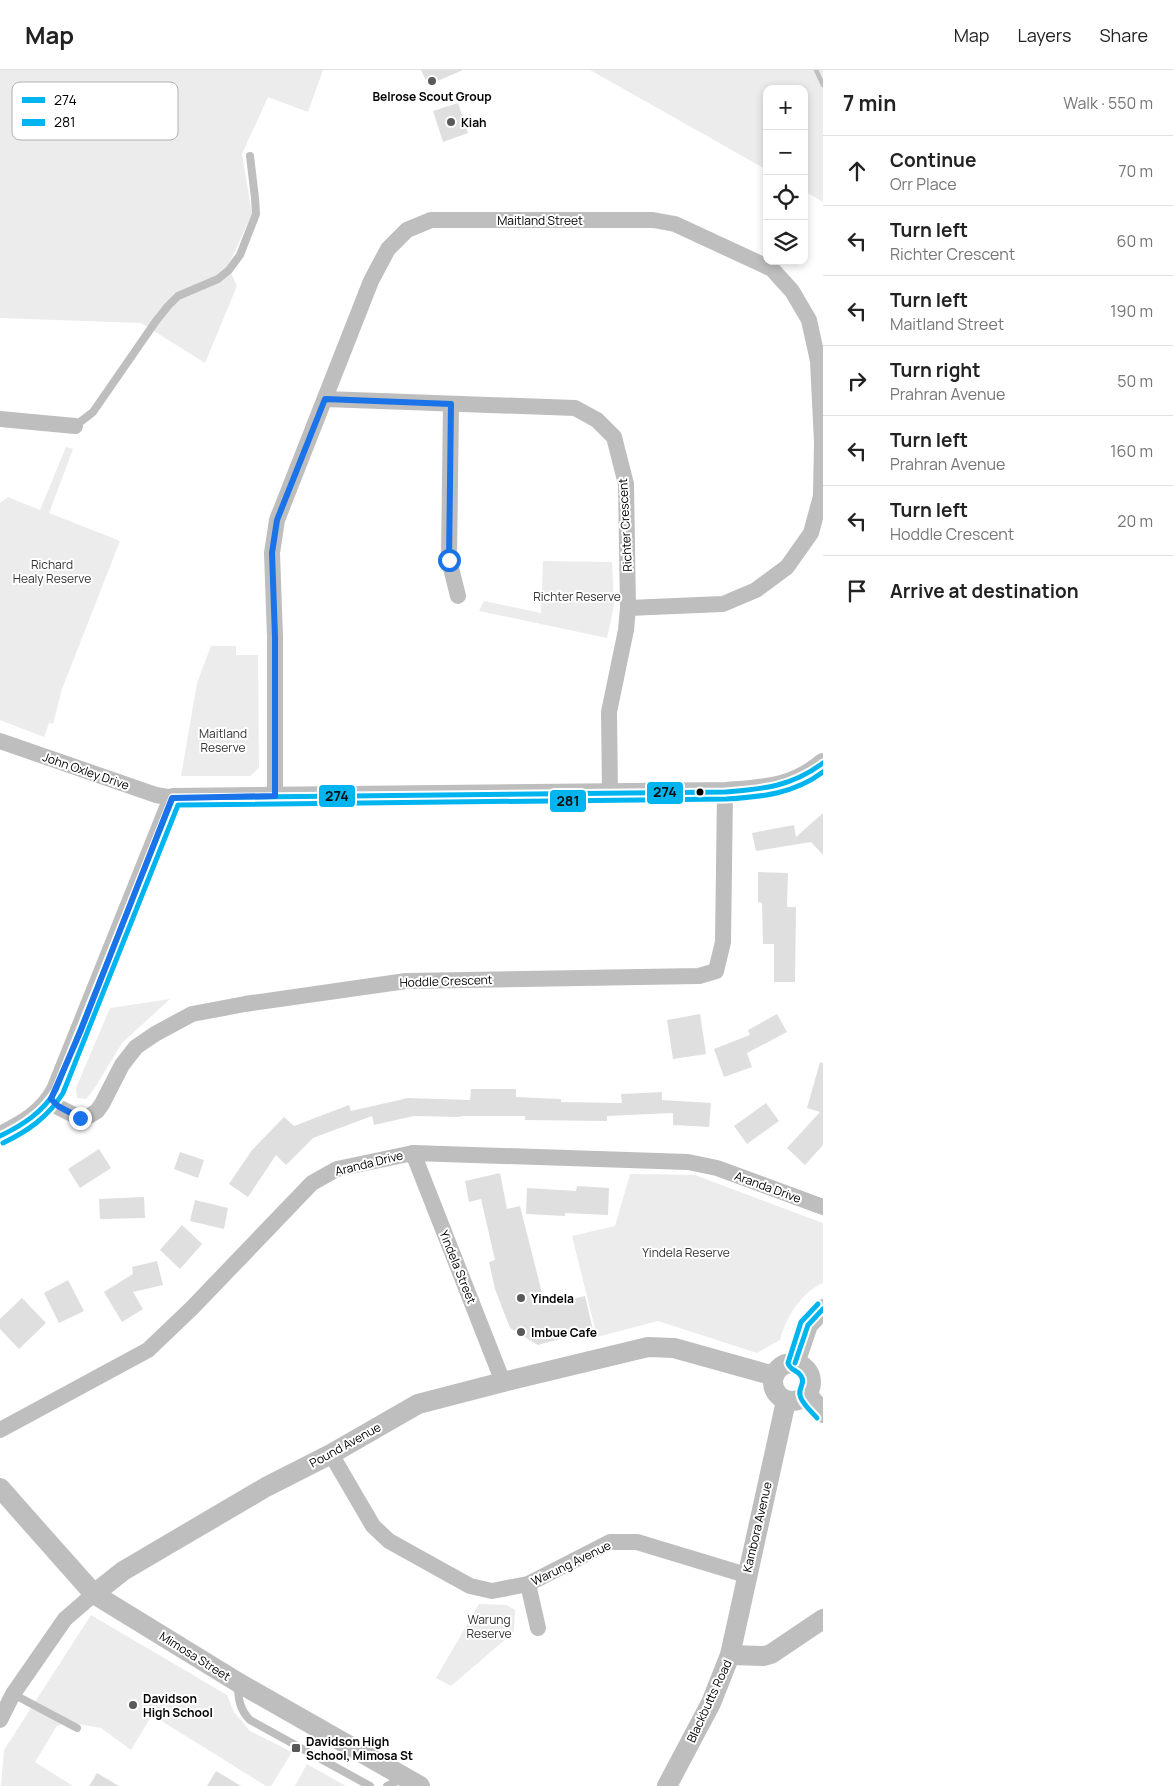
<!DOCTYPE html>
<meta charset="utf-8">
<style>
body{margin:0;font-family:Manrope,sans-serif;background:#f6f6f6;color:#222}
.controls{position:absolute;right:15px;top:15px;display:grid;overflow:hidden;border-radius:10px;box-shadow:0 2px 8px #0003}
.controls button{width:45px;height:45px;display:grid;place-items:center;padding:0;border:0;border-bottom:1px solid #e0e0e0;background:#fff;color:#222;font:25px sans-serif}
.stop{position:absolute;width:15px;height:15px;margin:-11px;border:4px solid #1a73e8;border-radius:50%;background:#fff}
.stop.end{background:#1a73e8;border-color:#fff;box-shadow:0 1px 5px #0008}
.list{margin:0;padding:0;list-style:none}
h2{display:flex;justify-content:space-between;align-items:center;height:65px;margin:0;padding:0 20px;font-size:21px}
h2 small{font-size:16px;font-weight:400;color:#767676}
.list li{display:grid;grid-template-columns:32px 1fr auto;gap:15px;align-items:center;box-sizing:border-box;height:70px;padding:0 20px;border-top:1px solid #e0e0e0}
.list b{display:block;font-size:19px;white-space:nowrap}
.list p{margin:0;font-size:16px;white-space:nowrap;color:#767676}
.list em{font-size:16px;font-style:normal;color:#767676}
.icon{flex:none;width:28px;height:28px;fill:none;stroke:currentColor;stroke-width:2;stroke-linecap:round;stroke-linejoin:round}
.map{position:relative;flex:none;width:823px;height:1716px;overflow:hidden}
header{display:flex;align-items:center;gap:30px;box-sizing:border-box;height:70px;padding:0 25px;background:#fff;border-bottom:1px solid #e0e0e0}
header strong{font-size:24px}
nav{display:flex;gap:28px;margin-inline-start:auto;font-size:18px}
main{display:flex}
aside{flex:1;background:#fff}
.map>svg:first-child{display:block}
</style>
<header>
<strong>Map</strong>
<nav><a>Map</a><a>Layers</a><a>Share</a></nav>
</header>
<main>
<div class="map">
<svg width="823" height="1716" viewBox="0 0 823 1716">
<rect width="100%" height="100%" fill="#fff"/>
<!-- green -->
<g fill="#ececec">
<path d="M0,0h323l-15,42 -40,-15 -26,57 10,60 -24,52 9,20 -32,77 -64,-40 -141,-5z"/>
<path d="M590,0h233v132l-19,-11v-102h-37v81z"/>
<path d="M66,377l7,2 -24,64 71,28 -58,148 -9,35 -4,-1 -5,14 -44,-17v-217l8,-6 32,13z"/>
<path d="M543,491l69,1 2,43 -7,33 -128,-27 5,-10 57,12z"/>
<path d="M211,576h25v9h22l1,113 -9,8h-69l16,-93z"/>
<path d="M170,929l-48,44 -28,46 -8,10 -9,-1 -1,-10 34,-80z"/>
<path d="M630,1104l65,1 128,48v60c-23,10 -37,35 -43,57l-23,13 -99,-32 -61,16 -25,-101 43,-10z"/>
<path d="M479,1534l28,1 8,5 -1,22 -63,54 -15,-8z"/>
<path d="M91,1545l136,80 7,17 16,19 42,21 -21,34h-5l-114,-71 -21,35 -30,-22 -34,-6 -10,4 -22,36 38,24h-72l3,-36z"/>
<path d="M307,1694l39,22h-51z"/>
</g>
<g fill="none" stroke-linecap="round" stroke-linejoin="round">
<!-- stream -->
<path stroke="#bfbfbf" stroke-width="4.5" d="M816,0l7,15"/>
</g>
<!-- building -->
<g fill="#dfdfdf">
<path d="M421,0h42l-35,15z"/>
<path d="M458,33l10,30 -25,9 -10,-31z"/>
<path d="M823,743v42l-12,-13 -55,9 -4,-18 42,-8 2,12z"/>
<path d="M758,802l30,1 -1,34h9l-1,75h-21v-38h-11l-1,-41 -4,-1z"/>
<path d="M700,944l6,40 -33,5 -6,-39z"/>
<path d="M777,944l10,18 -40,21 5,14 -28,10 -10,-28 36,-14 -2,-5z"/>
<path d="M820,992l3,1v82l-18,20 -18,-17 33,-36 -13,-4z"/>
<path d="M471,1019h45v8l45,2v3l61,1 -1,-9 41,-2v8l49,3 -2,24 -36,-2v-12l-66,3v5l-82,-1v-4h-64v1l-47,-1 -40,9 -2,-9 -59,22 -27,27 -10,-10 -28,42 -19,-13 23,-34 32,-33 10,9 55,-21 2,6 57,-13 62,2z"/>
<path d="M766,1033l13,18 -32,23 -13,-18z"/>
<path d="M99,1079l12,19 -31,20 -12,-19z"/>
<path d="M180,1082l24,8 -6,18 -24,-9z"/>
<path d="M500,1103l7,36 13,-3 25,99 40,-9 8,34 -55,15 -28,-17 -15,-39 -6,-27 6,-2 -14,-61 -12,3 -4,-21z"/>
<path d="M577,1116l32,2 -1,27 -43,-2v3l-39,-2 1,-26 49,3z"/>
<path d="M144,1127l1,21 -45,1 -1,-20z"/>
<path d="M195,1130l33,8 -4,21 -34,-8z"/>
<path d="M182,1155l20,19 -22,25 -20,-19z"/>
<path d="M157,1191l6,24 -30,7 10,17 -21,13 -18,-30 29,-18 -1,-7z"/>
<path d="M68,1210l16,31 -25,12 -15,-30z"/>
<path d="M22,1228l24,25 -27,26 -19,-20v-10z"/>
<path d="M216,1701l25,15h-34z"/>
<path d="M97,1703l22,13h-30z"/>
</g>
<g fill="none" stroke-linecap="round" stroke-linejoin="round">
<!-- service -->
<g stroke="#bebebe" stroke-width="8">
<path d="M75,356l18,-14 63,-91 12,-15 10,-10 40,-17 11,-9 11,-15 16,-41 -1,-16 -5,-42"/>
<path d="M238,1615c0,14 2,25 12,35l120,66"/>
<path d="M13,1624l64,34"/>
<path d="M387,1716l16,-8"/>
</g>
<!-- minor -->
<g stroke="#bebebe" stroke-width="16">
<path d="M325,329l250,9 22,12 17,17 12,47 2,124 -2,22 -17,82 1,81"/>
<path d="M451,334l-2,156 9,36"/>
<path d="M0,349l75,7"/>
<path d="M0,671l156,54 17,3"/>
<path d="M275,726v-159l-3,-84 5,-33 94,-239 17,-32 19,-19 24,-10h222l22,4 97,45 20,22 17,29 9,41 4,81 -1,54 -10,37 -24,34 -31,23 -33,14 -95,4"/>
<path d="M51,1029l7,8 22,11 9,-2 8,-5 5,-7 20,-39 14,-18 19,-13 37,-20 53,-10 161,-23 293,-5 17,-5 7,-29 2,-150"/>
<path d="M413,1083l90,229"/>
<path d="M0,1360l148,-80 44,-42 120,-125 25,-14 76,-16 275,9 29,6 106,39"/>
<path d="M331,1384l42,72 16,15 81,45 22,5 36,-7 82,-42h27l109,33"/>
<path d="M528,1514l10,44"/>
<path d="M0,1650l13,-26 52,-75 29,-25"/>
</g>
<!-- tertiary -->
<g stroke="#bebebe" stroke-width="20">
<path d="M0,1066c23,-11 44,-23 56,-46l117,-292 552,-6c39,-3 67,-3 98,-29"/>
<circle cx="792" cy="1312" r="19"/>
<path d="M795,1293l13,-38 15,-16"/>
<path d="M807,1324l16,19"/>
<path d="M0,1418l94,106 145,89 181,103"/>
<path d="M94,1524l29,-23 143,-84 65,-33 87,-50 85,-22 145,-35 26,1 100,28"/>
<path d="M730,1585l34,1 7,-2 52,-35"/>
<path d="M667,1716l44,-83 19,-48 56,-254"/>
</g>
<!-- bus-1 casing -->
<g stroke="#fff" stroke-width="9">
<g id="bus-1">
<path d="M173,728l552,-6c38,-3 66,-5 98,-29"/>
<path d="M0,1066c23,-11 43,-24 56,-46l117,-292"/>
<path d="M795,1293l13,-38 15,-16"/>
</g>
</g>
<!-- bus-2 casing -->
<g stroke="#fff" stroke-width="9">
<g id="bus-2">
<path d="M3,1073c25,-12 45,-26 60,-50l115,-288 548,-6c35,-2 68,-5 97,-27"/>
<path d="M817,1348c-5,-6 -16,-15 -17,-23 -2,-7 6,-12 1,-19 -4,-7 -11,-5 -13,-13l13,-41 17,-18"/>
</g>
</g>
<!-- bus-1 -->
<use href="#bus-1" stroke="#00b5ef" stroke-width="5"/>
<!-- bus-2 -->
<use href="#bus-2" stroke="#00b5ef" stroke-width="5"/>
</g>
<g fill="none" stroke-linecap="round" stroke-linejoin="round">
<!-- route -->
<path stroke="#1a73e8" stroke-width="6" d="M80,1048l-22,-12 -7,-7 30,-69 91,-232 103,-2v-159l-3,-84 5,-33 48,-121 126,5 -2,156"/>
</g>
<!-- markers -->
<g fill="#595959" stroke="#fff" stroke-width="2">
<circle cx="432" cy="11" r="5"/>
<circle cx="451" cy="52" r="5"/>
<circle cx="521" cy="1228" r="5"/>
<circle cx="521" cy="1262" r="5"/>
<circle cx="133" cy="1635" r="5"/>
<rect x="291" y="1673" width="10" height="10" rx="2.5"/>
</g>
<circle fill="#000" stroke="#fff" stroke-width="2" cx="700" cy="722" r="4.5"/>
<g text-anchor="middle" dominant-baseline="central" stroke-width="4" stroke-linejoin="round" paint-order="stroke">
<!-- poi labels -->
<g font-size="12" font-weight="bold" fill="#000" stroke="#fff" text-anchor="start">
<text x="432" y="26" text-anchor="middle">Belrose Scout Group</text>
<text x="461" y="52">Kiah</text>
<text x="531" y="1228">Yindela</text>
<text x="531" y="1262">Imbue Cafe</text>
<text x="143" y="1628">Davidson<tspan x="143" dy="14">High School</tspan></text>
<text x="306" y="1671">Davidson High<tspan x="306" dy="14">School, Mimosa St</tspan></text>
</g>
<!-- street labels -->
<g font-size="12" fill="#000" stroke="#fff">
<text x="540" y="150">Maitland Street</text>
<text transform="translate(625 455) rotate(-93)">Richter Crescent</text>
<text transform="translate(86 701) rotate(19)">John Oxley Drive</text>
<text transform="translate(446 911) rotate(-2)">Hoddle Crescent</text>
<text transform="translate(369 1093) rotate(-14)">Aranda Drive</text>
<text transform="translate(768 1117) rotate(20)">Aranda Drive</text>
<text transform="translate(458 1197) rotate(68)">Yindela Street</text>
<text transform="translate(345 1375) rotate(-29)">Pound Avenue</text>
<text transform="translate(757 1457) rotate(-77)">Kambora Avenue</text>
<text transform="translate(571 1493) rotate(-26)">Warung Avenue</text>
<text transform="translate(195 1586) rotate(32)">Mimosa Street</text>
<text transform="translate(709 1631) rotate(-65)">Blackbutts Road</text>
</g>
<!-- park labels -->
<g font-size="12" fill="#333" stroke="#fff">
<text x="52" y="494">Richard<tspan x="52" dy="14">Healy Reserve</tspan></text>
<text x="577" y="526">Richter Reserve</text>
<text x="223" y="663">Maitland<tspan x="223" dy="14">Reserve</tspan></text>
<text x="686" y="1182">Yindela Reserve</text>
<text x="489" y="1549">Warung<tspan x="489" dy="14">Reserve</tspan></text>
</g>
</g>
<!-- legend -->
<rect x="12" y="12" width="166" height="58" rx="8" fill="#fff" stroke="#b2b2b2" stroke-width="1"/>
<rect x="22" y="27" width="23" height="6" fill="#00b5ef"/>
<rect x="22" y="49" width="23" height="7" fill="#00b5ef"/>
<g font-size="14" fill="#000">
<text x="54" y="35">274</text>
<text x="54" y="57">281</text>
</g>
<g stroke="#fff" stroke-width="2">
<rect x="646" y="711" width="38" height="24" rx="5" fill="#00b5ef"/>
<rect x="318" y="714" width="38" height="24" rx="5" fill="#00b5ef"/>
<rect x="549" y="719" width="38" height="24" rx="5" fill="#00b5ef"/>
</g>
<g font-size="14" text-anchor="middle" font-weight="bold" fill="#111">
<text x="665" y="727">274</text>
<text x="337" y="731">274</text>
<text x="568" y="736">281</text>
</g>
</svg>
<div class="controls">
<button>+</button>
<button>−</button>
<button><svg class="icon" aria-label="locate" viewBox="0 0 24 24"><circle cx="12" cy="12" r="6"/><path d="M12 2v4M12 18v4M2 12h4M18 12h4"/></svg></button>
<button><svg class="icon" aria-label="layers" viewBox="0 0 24 24"><path d="M12 4l9 5-9 5-9-5zM3 14l9 5 9-5"/></svg></button>
</div>
<div class="stop" style="left:449px;top:490px"></div>
<div class="stop end" style="left:80px;top:1048px"></div>
</div>
<aside>
<h2>7 min<small>Walk · 550 m</small></h2>
<ul class="list">
<li><svg class="icon" aria-label="ahead" viewBox="0 0 24 24"><path d="M12 20V5M6 11l6-6 6 6"/></svg><div><b>Continue</b><p>Orr Place</p></div><em>70 m</em></li>
<li><svg class="icon" aria-label="left" viewBox="0 0 24 24"><path d="M17 20v-9H6M10 6l-5 5 5 5"/></svg><div><b>Turn left</b><p>Richter Crescent</p></div><em>60 m</em></li>
<li><svg class="icon" aria-label="left" viewBox="0 0 24 24"><path d="M17 20v-9H6M10 6l-5 5 5 5"/></svg><div><b>Turn left</b><p>Maitland Street</p></div><em>190 m</em></li>
<li><svg class="icon" aria-label="right" viewBox="0 0 24 24"><path d="M7 20v-9h11M14 6l5 5-5 5"/></svg><div><b>Turn right</b><p>Prahran Avenue</p></div><em>50 m</em></li>
<li><svg class="icon" aria-label="left" viewBox="0 0 24 24"><path d="M17 20v-9H6M10 6l-5 5 5 5"/></svg><div><b>Turn left</b><p>Prahran Avenue</p></div><em>160 m</em></li>
<li><svg class="icon" aria-label="left" viewBox="0 0 24 24"><path d="M17 20v-9H6M10 6l-5 5 5 5"/></svg><div><b>Turn left</b><p>Hoddle Crescent</p></div><em>20 m</em></li>
<li><svg class="icon" aria-label="arrive" viewBox="0 0 24 24"><path d="M6 21V4h12l-3 4 3 4H6"/></svg><div><b>Arrive at destination</b></div></li>
</ul>
</aside>
</main>
